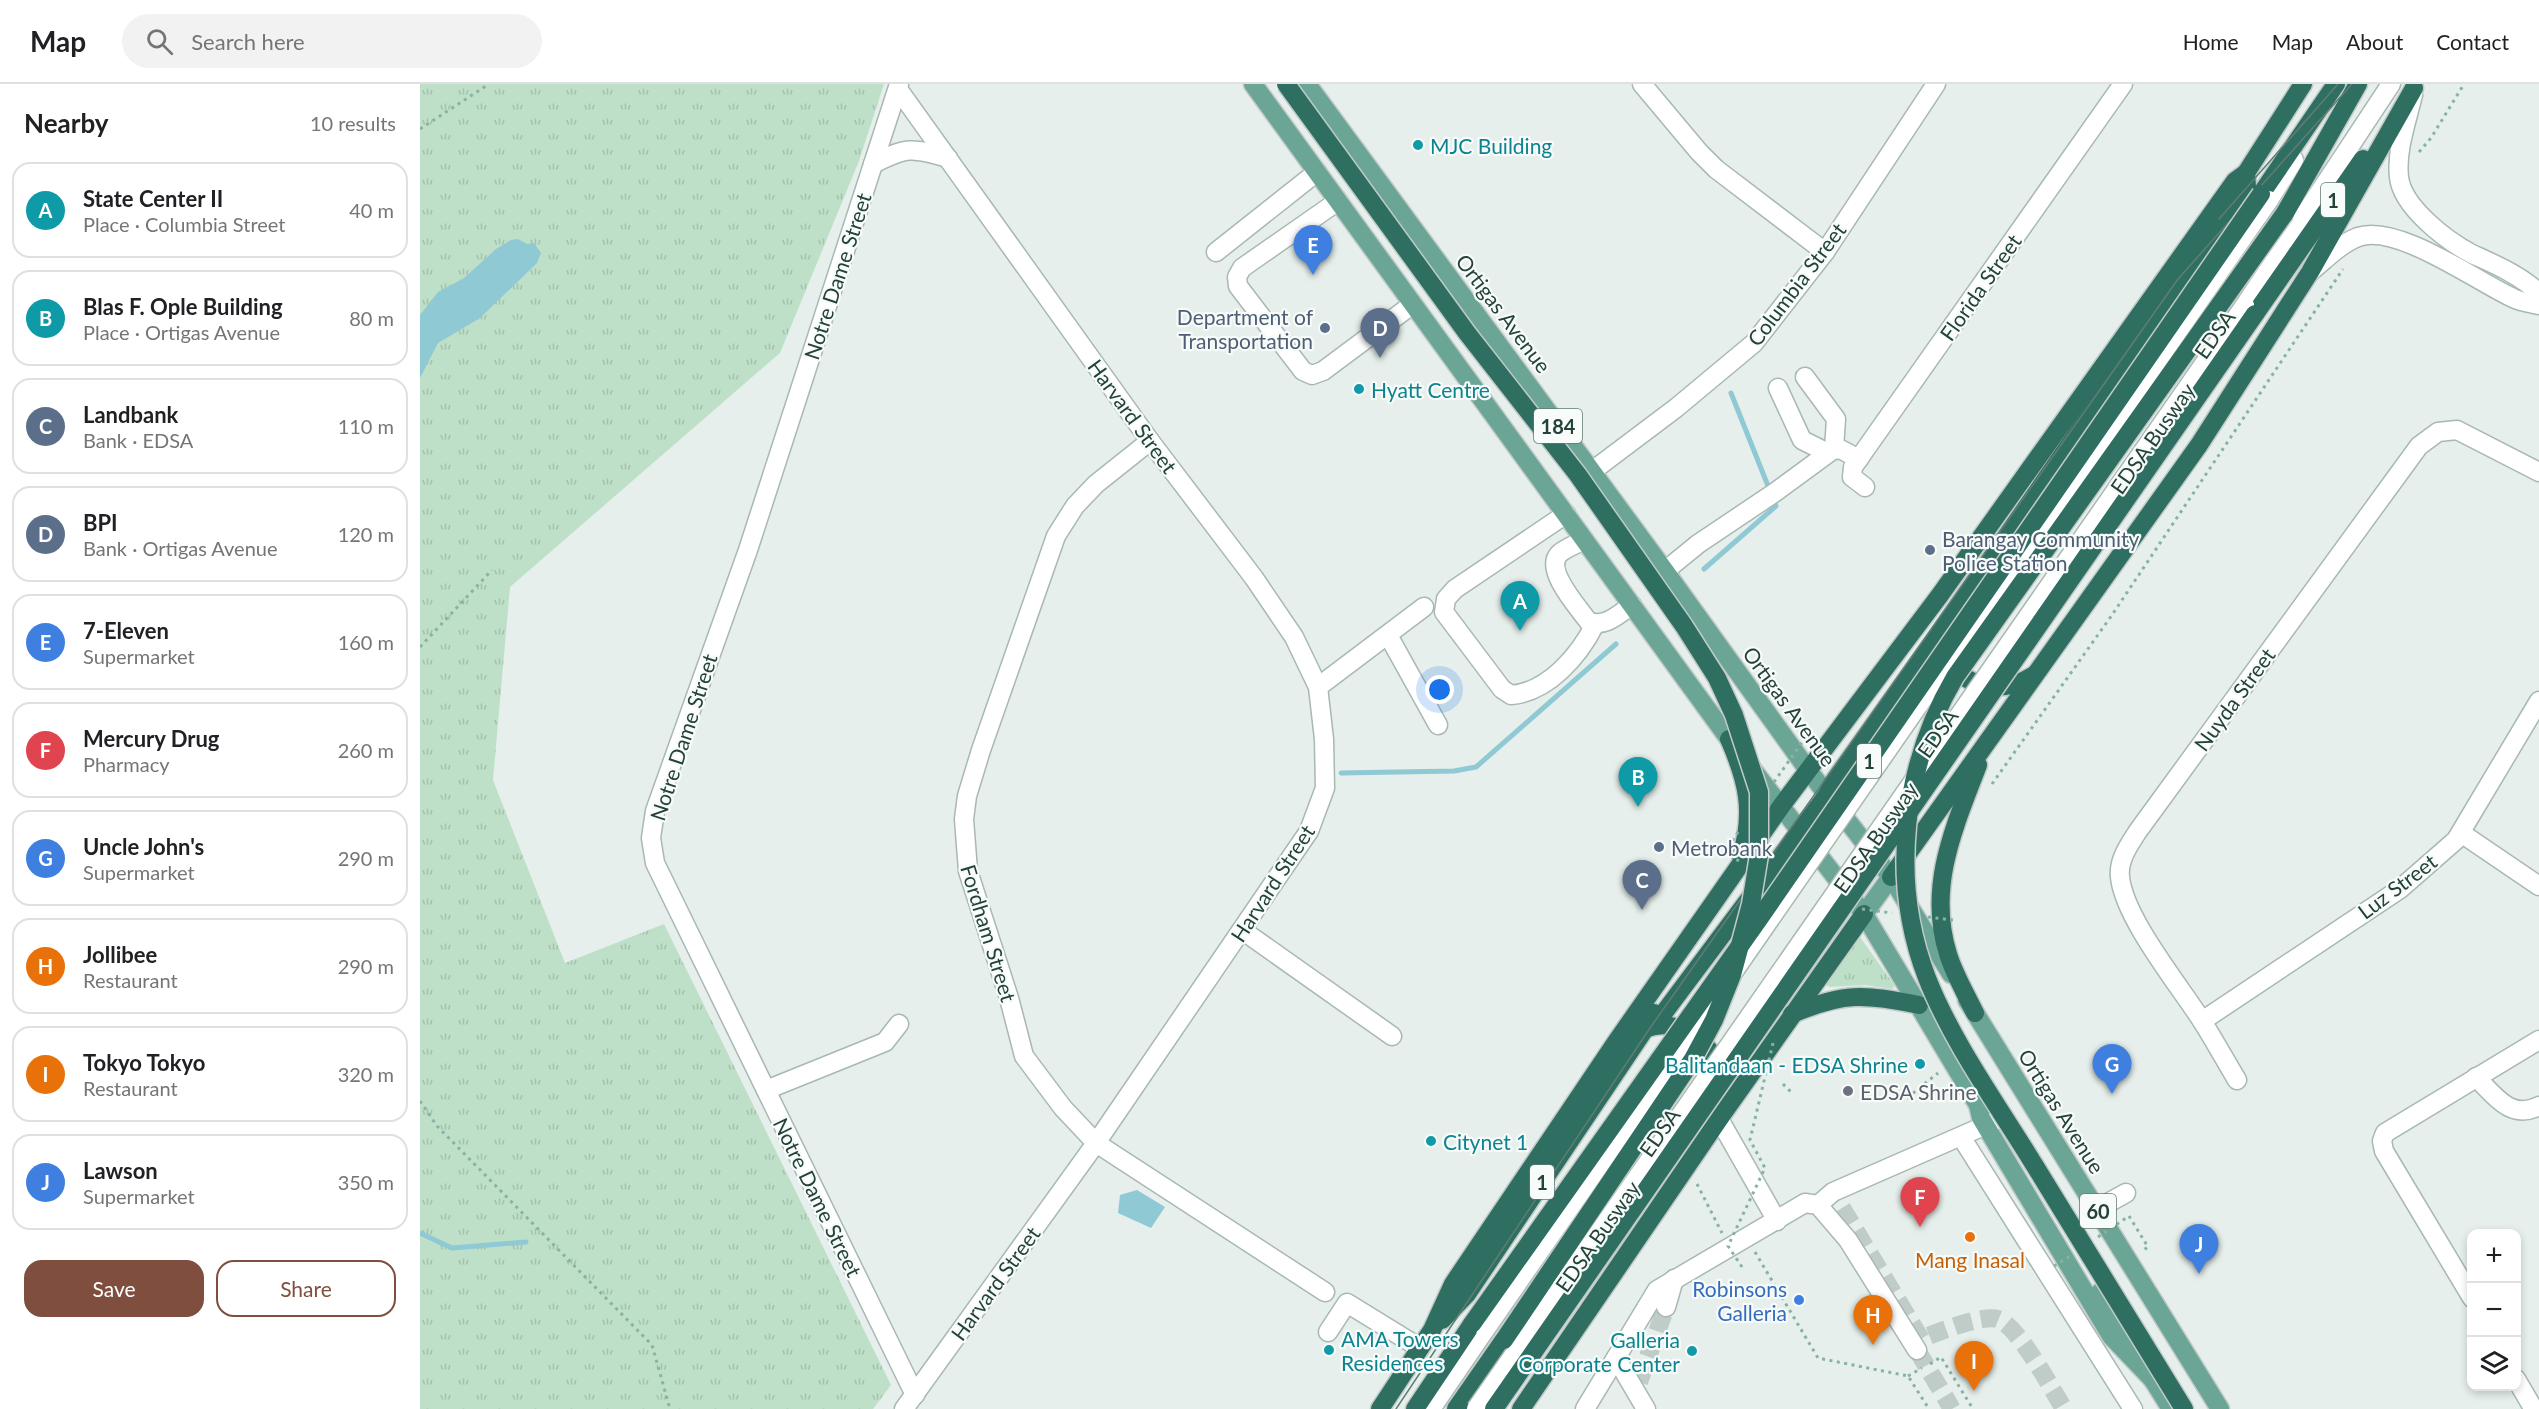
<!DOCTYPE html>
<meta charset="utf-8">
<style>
body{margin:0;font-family:Lato,sans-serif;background:#f2f2f2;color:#202124}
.controls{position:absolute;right:18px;bottom:18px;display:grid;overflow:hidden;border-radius:12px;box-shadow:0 3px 9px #0003}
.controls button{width:54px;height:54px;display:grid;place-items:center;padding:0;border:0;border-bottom:2px solid #e0e0e0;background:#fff;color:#202124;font:30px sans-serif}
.you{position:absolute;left:1020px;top:606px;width:21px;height:21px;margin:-15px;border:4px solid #fff;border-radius:50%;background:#1a73e8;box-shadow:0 0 0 9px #1a73e833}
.badge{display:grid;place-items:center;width:39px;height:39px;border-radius:50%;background:#7f4e3f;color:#fff;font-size:20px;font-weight:700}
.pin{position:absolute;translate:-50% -50px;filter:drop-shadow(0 2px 3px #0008)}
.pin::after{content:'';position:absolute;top:32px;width:21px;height:18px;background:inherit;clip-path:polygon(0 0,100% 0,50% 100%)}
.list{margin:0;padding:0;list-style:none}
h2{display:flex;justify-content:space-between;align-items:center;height:78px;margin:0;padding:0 24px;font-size:26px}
h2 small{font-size:20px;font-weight:400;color:#757577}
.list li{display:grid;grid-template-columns:39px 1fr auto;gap:18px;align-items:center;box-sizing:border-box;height:96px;margin:0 12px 12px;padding:0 12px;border:2px solid #e0e0e0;border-radius:18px}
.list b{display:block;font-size:22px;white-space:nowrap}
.list p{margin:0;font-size:20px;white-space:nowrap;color:#757577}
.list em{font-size:20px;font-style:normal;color:#757577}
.actions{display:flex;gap:12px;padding:18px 24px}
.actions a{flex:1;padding:14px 0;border:2px solid #7f4e3f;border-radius:18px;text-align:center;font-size:21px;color:#7f4e3f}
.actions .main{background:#7f4e3f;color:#fff}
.icon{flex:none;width:33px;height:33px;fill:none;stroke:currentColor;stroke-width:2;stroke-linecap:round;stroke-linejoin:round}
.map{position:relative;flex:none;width:2119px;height:1325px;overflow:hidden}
header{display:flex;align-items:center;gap:36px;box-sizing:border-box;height:84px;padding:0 30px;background:#fff;border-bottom:2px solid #e0e0e0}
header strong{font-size:28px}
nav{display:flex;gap:33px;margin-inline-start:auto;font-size:21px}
.search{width:420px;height:54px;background:#f2f2f2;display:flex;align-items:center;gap:15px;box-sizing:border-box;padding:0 21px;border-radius:33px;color:#757577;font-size:22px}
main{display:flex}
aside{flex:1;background:#fff}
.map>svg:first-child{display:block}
</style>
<header>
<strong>Map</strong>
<div class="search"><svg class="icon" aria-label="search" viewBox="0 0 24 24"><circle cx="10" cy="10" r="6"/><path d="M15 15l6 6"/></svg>Search here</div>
<nav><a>Home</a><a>Map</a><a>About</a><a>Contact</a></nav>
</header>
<main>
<aside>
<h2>Nearby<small>10 results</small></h2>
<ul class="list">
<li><span class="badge" style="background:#0f9aa8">A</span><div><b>State Center II</b><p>Place · Columbia Street</p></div><em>40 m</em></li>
<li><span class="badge" style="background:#0f9aa8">B</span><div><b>Blas F. Ople Building</b><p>Place · Ortigas Avenue</p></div><em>80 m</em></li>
<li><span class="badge" style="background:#5c6f8a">C</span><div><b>Landbank</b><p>Bank · EDSA</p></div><em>110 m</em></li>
<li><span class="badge" style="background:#5c6f8a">D</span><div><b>BPI</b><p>Bank · Ortigas Avenue</p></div><em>120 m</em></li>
<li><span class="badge" style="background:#3f7fe0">E</span><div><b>7-Eleven</b><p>Supermarket</p></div><em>160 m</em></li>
<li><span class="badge" style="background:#e0444e">F</span><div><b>Mercury Drug</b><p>Pharmacy</p></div><em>260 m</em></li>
<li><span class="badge" style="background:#3f7fe0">G</span><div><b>Uncle John's</b><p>Supermarket</p></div><em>290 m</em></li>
<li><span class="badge" style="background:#e8710a">H</span><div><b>Jollibee</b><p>Restaurant</p></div><em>290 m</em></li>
<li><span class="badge" style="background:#e8710a">I</span><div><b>Tokyo Tokyo</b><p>Restaurant</p></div><em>320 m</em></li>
<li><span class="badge" style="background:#3f7fe0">J</span><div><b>Lawson</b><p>Supermarket</p></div><em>350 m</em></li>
</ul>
<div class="actions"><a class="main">Save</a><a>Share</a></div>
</aside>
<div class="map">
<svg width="2119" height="1325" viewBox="0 0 2119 1325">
<defs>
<pattern id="grass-tufts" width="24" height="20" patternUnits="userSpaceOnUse" patternTransform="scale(1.5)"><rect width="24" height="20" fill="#bfe0c8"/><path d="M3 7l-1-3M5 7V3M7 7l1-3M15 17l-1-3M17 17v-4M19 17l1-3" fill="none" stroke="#a4c1ad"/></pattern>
</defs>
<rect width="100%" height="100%" fill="#e6efeb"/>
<!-- grass -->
<g fill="url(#grass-tufts)">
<path d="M0,0h464l-25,77 -79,192 -270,234 -17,193 72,183 99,-39 227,461 -18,24h-453z"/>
<path d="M1440,853l34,48 -1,4 -28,-4 -35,2 -4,-2z"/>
</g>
<!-- water -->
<g fill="#8ec9d4">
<path d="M98,155l9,5 7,-1 7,10 -4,10 -57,55 -42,25 -18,35v-63l18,-23 26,-14 32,-29 15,-9z"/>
<path d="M717,1106l28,17 -14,21 -33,-15 2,-18z"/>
</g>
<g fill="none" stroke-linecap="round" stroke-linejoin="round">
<!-- stream -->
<g stroke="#8ec9d4" stroke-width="5">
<path d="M1284,485l72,-63 -45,-113"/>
<path d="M921,689l113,-2 22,-4 140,-123"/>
<path d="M0,1149l32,15 74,-6"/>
</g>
<!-- minor-tunnel -->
<g stroke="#bfccc8" stroke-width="18" stroke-dasharray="18 9" stroke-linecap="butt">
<path d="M1422,1124l79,131c15,-6 61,-25 77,-20 21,8 53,69 66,90"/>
<path d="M1497,1266l35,59"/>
<path d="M1219,1298l27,-75"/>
</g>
<!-- minor casing -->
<g stroke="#a8b8b2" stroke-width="21">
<g id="minor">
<path d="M479,0l-151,466 -93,261 -4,27 4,25 260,532"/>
<path d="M1222,0l57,68 17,17 109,83"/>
<path d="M478,5l252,352 104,137 40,59 24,50 6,52 1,49 -16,43 -213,312 -192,266"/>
<path d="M1993,11c-6,26 -17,55 -14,82 3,30 48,64 73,77 24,11 48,21 67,39"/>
<path d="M453,80c33,-17 39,-17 75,-6"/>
<path d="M1849,116l25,-40"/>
<path d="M918,117l-96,67 -5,9 1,9 65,85 9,4 11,-4 90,-67"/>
<path d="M796,168l101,-80"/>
<path d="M1890,188c15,-12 30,-28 48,-35 39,-14 118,44 155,61 8,4 17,5 26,7"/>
<path d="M1825,221l146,-221"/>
<path d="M1385,293l31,42 -2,30"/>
<path d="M1358,304l24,52 26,13"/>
<path d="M730,357l-54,43 -21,22 -19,30 -75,214 -14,46 -3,23 4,52 41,127 15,58 39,52 33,35 229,149"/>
<path d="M1171,388l85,-64 78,-65 71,-91 111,-168"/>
<path d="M1445,403l-13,-10 1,-10 270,-383"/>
<path d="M1146,430l-111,75 -9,10 -2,13 58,77 9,6c37,-3 68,-39 84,-71"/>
<path d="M1164,456c-7,4 -19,8 -25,14 -15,16 19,53 29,67 16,8 31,-7 44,-16"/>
<path d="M1245,487l33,-27 76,-51 60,-44 8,1 17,9"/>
<path d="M968,551l50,90"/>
<path d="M898,603l106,-80"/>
<path d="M2041,749l78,53"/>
<path d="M822,846l150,106"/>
<path d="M1782,937l198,-132 56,-49 83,-139"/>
<path d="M2056,993c18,18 35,44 63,29"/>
<path d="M1817,996c-12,-20 -23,-40 -35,-59 -23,-36 -78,-103 -82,-144 -2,-17 9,-32 18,-46l281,-385 19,-14 19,-2 82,42"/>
<path d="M346,1006l119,-48 14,-18"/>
<path d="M1299,1035l58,102"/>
<path d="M1545,1059l168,266"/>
<path d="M1398,1121l15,-13 160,-70"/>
<path d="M1677,1125l29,-16"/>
<path d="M2052,1214l-88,-147 -2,-10 3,-8 154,-93"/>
<path d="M1246,1223l8,-28"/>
<path d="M908,1248l19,-29 73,45"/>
<path d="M1196,1274l30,51"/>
<path d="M2096,1295l17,29"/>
<path d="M1011,1325l54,-79"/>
<path d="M1165,1325l72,-119 148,-87 13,2 30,35 69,110"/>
</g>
</g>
<!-- major casing -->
<g stroke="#c2cac8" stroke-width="21">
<g id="major">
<path d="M833,0l476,655 135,175 114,191 3,13 130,218 44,46"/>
<path d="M887,0l358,487 143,199 83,107 60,97"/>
<path d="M1444,830l27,-37"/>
<path d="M1547,916l253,409"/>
<path d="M1679,1209l35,55"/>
<path d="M1728,1288l23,37"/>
</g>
</g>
<!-- highway casing -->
<g stroke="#c2cac8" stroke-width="21">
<g id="highway">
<path d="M1841,110l75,-110"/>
<path d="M1865,129l73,-129"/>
<path d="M1835,230l108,-155"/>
<path d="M1528,580c24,25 56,30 86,11"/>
<path d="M1309,655c18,41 26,73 12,117"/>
<path d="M1471,793l308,-432 111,-173 104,-184"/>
<path d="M1555,929c-9,-19 -21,-39 -27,-59 -21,-67 6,-126 30,-189"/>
<path d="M1372,930c53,-22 71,-20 127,-9"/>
<path d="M1234,942l173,-231 5,-11 103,-144 312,-453 -1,-14"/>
<path d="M1225,945c33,-14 68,15 78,46"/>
<path d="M1022,1236l25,-26 178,-265 2,-8 7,-8"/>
<path d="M960,1325l52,-79 21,-46 163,-242 166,-237 158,-210 295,-414 11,-8 57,-89"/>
<path d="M995,1325l57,-85"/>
<path d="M1036,1325l48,-69"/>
<path d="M1101,1325l203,-297 140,-198"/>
</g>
</g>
<!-- path -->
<g stroke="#86b3a5" stroke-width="3" stroke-dasharray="3 4.5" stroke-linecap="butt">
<path d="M0,45l69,-45"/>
<path d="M1999,68l12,-14 33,-54"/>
<path d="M0,563l72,-77"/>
<path d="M1572,700l120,-169 231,-346"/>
<path d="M1363,1000l10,10"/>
<path d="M1487,1014l31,-25"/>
<path d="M0,1017l17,25 215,219 18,64"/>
<path d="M1277,1100l25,49"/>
<path d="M1709,1132l19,31 -6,4"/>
<path d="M1335,1168l63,106 90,18 21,33"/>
<path d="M1510,1280l11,-7 32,52"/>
<path d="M1488,1292l14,-8"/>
</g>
<!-- minor -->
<use href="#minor" stroke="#fff" stroke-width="18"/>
<!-- major -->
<use href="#major" stroke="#6aa596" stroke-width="18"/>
<!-- highway -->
<use href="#highway" stroke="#2f6f62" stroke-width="18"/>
<!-- tram -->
<g stroke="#5f7d75" stroke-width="1.5">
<path d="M1799,135l119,-135"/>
<path d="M976,1325l254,-381 528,-749 174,-195"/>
</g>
<!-- minor-bridge casing -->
<g stroke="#a8b8b2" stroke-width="21" stroke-linecap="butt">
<g id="minor-bridge">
<path d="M1065,1246l784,-1130"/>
<path d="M1056,1325l769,-1104"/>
</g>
</g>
<!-- highway-bridge casing -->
<g stroke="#c2cac8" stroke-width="21" stroke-linecap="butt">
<g id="highway-bridge">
<path d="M866,0l181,249 111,142 106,151 33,52 17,37 25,77v63l-8,49 -19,71 -18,45 -21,39 -189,281"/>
<path d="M1052,1240l287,-405 502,-725"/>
<path d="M1074,1325l761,-1095"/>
<path d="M1764,1325c-50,-81 -100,-162 -149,-243 -36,-59 -83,-124 -108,-188 -38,-98 -24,-212 28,-301l330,-464"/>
</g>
</g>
<!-- path-bridge -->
<g stroke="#86b3a5" stroke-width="3" stroke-dasharray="3 4.5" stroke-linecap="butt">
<path d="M1354,698l39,-55"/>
<path d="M1319,777l-14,-9 15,-23"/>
<path d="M1442,825l30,4"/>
<path d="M1508,833l25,3"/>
<path d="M1678,1153l31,-21"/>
<path d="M1634,1182l16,-10"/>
<path d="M1322,1183l-14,-21 37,-78 -15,-28 24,-101"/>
</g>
<!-- minor-bridge -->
<use href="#minor-bridge" stroke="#fff" stroke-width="18"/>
<!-- highway-bridge -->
<use href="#highway-bridge" stroke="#2f6f62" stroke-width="18"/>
</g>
<!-- markers -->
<g fill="#0f9aa8" stroke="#f7fbf9" stroke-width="2">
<circle cx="998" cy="61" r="6"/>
<circle cx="939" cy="305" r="6"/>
<circle cx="1500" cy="980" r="6"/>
<circle cx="1011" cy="1057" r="6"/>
<circle cx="909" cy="1266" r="6"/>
<circle cx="1272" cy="1267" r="6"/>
</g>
<g fill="#5c6f8a" stroke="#f7fbf9" stroke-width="2">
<circle cx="905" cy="244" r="6"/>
<circle cx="1510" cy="466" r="6"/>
<circle cx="1239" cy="763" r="6"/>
</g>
<circle fill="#6b7280" stroke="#f7fbf9" stroke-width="2" cx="1428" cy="1007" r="6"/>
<circle fill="#e8710a" stroke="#f7fbf9" stroke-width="2" cx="1550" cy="1153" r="6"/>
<circle fill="#3f7fe0" stroke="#f7fbf9" stroke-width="2" cx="1379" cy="1216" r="6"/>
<g text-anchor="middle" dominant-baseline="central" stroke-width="4.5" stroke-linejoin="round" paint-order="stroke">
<!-- shield labels -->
<g fill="#f7fbf9" stroke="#637a73" stroke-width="1.5">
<rect x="1901" y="99" width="24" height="34" rx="4.5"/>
<rect x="1114" y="325" width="48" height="34" rx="4.5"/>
<rect x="1437" y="660" width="24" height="34" rx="4.5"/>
<rect x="1110" y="1081" width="24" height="34" rx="4.5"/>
<rect x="1660" y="1110" width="36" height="34" rx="4.5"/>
</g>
<g font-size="20" font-weight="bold" fill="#24423a">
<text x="1913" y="116">1</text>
<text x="1138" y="342">184</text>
<text x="1449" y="677">1</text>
<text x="1122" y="1098">1</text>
<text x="1678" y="1127">60</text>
</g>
<!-- culture labels -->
<g font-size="21" fill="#0d838f" stroke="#f7fbf9" text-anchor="start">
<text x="1010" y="61">MJC Building</text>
<text x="951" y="305">Hyatt Centre</text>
<text x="1488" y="980" text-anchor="end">Balitandaan - EDSA Shrine</text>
<text x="1023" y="1057">Citynet 1</text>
<text x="921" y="1254">AMA Towers<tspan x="921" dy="24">Residences</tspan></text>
<text x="1260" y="1255" text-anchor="end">Galleria<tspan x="1260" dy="24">Corporate Center</tspan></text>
</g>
<!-- street labels -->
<g font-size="21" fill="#24423a" stroke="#f7fbf9">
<text transform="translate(417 192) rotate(-72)">Notre Dame Street</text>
<text transform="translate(1376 200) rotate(-53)">Columbia Street</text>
<text transform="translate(1560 203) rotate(-55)">Florida Street</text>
<text transform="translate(1084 229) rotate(53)">Ortigas Avenue</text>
<text transform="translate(1794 250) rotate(-55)">EDSA</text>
<text transform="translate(713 332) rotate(54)">Harvard Street</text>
<text transform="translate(1732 354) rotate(-55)">EDSA Busway</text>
<text transform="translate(1814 615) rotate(-54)">Nuyda Street</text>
<text transform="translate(1370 622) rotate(54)">Ortigas Avenue</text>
<text transform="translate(1517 649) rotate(-55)">EDSA</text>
<text transform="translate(263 653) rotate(-72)">Notre Dame Street</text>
<text transform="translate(1455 753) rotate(-55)">EDSA Busway</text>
<text transform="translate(852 799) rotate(-57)">Harvard Street</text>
<text transform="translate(1977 802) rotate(-37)">Luz Street</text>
<text transform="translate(569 849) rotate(73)">Fordham Street</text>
<text transform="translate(1642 1027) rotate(58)">Ortigas Avenue</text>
<text transform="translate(1239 1048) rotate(-55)">EDSA</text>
<text transform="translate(398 1113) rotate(64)">Notre Dame Street</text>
<text transform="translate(1177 1152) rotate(-55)">EDSA Busway</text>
<text transform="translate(575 1199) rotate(-54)">Harvard Street</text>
</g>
<!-- service labels -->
<g font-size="21" fill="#4e5e75" stroke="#f7fbf9" text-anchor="start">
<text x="893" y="232" text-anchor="end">Department of<tspan x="893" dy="24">Transportation</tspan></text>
<text x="1522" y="454">Barangay Community<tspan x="1522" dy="24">Police Station</tspan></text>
<text x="1251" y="763">Metrobank</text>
</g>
<!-- worship labels -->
<g font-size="21" fill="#5b616d" stroke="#f7fbf9" text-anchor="start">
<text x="1440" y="1007">EDSA Shrine</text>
</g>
<!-- food labels -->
<g font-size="21" fill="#c56008" stroke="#f7fbf9">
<text x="1550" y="1175">Mang Inasal</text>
</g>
<!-- shop labels -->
<g font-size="21" fill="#366cbe" stroke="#f7fbf9" text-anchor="end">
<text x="1367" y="1204">Robinsons<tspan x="1367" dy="24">Galleria</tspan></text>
</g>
</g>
</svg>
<div class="controls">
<button>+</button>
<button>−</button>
<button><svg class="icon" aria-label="layers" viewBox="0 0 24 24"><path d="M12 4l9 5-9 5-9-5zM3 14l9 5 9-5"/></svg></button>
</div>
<div class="you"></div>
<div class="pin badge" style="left:1100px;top:547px;background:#0f9aa8">A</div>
<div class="pin badge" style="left:1218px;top:723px;background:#0f9aa8">B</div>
<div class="pin badge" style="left:1222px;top:826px;background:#5c6f8a">C</div>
<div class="pin badge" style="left:960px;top:274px;background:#5c6f8a">D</div>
<div class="pin badge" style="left:893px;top:191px;background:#3f7fe0">E</div>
<div class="pin badge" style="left:1500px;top:1143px;background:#e0444e">F</div>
<div class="pin badge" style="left:1692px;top:1010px;background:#3f7fe0">G</div>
<div class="pin badge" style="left:1453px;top:1261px;background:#e8710a">H</div>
<div class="pin badge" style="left:1554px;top:1307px;background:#e8710a">I</div>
<div class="pin badge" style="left:1779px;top:1190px;background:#3f7fe0">J</div>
</div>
</main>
